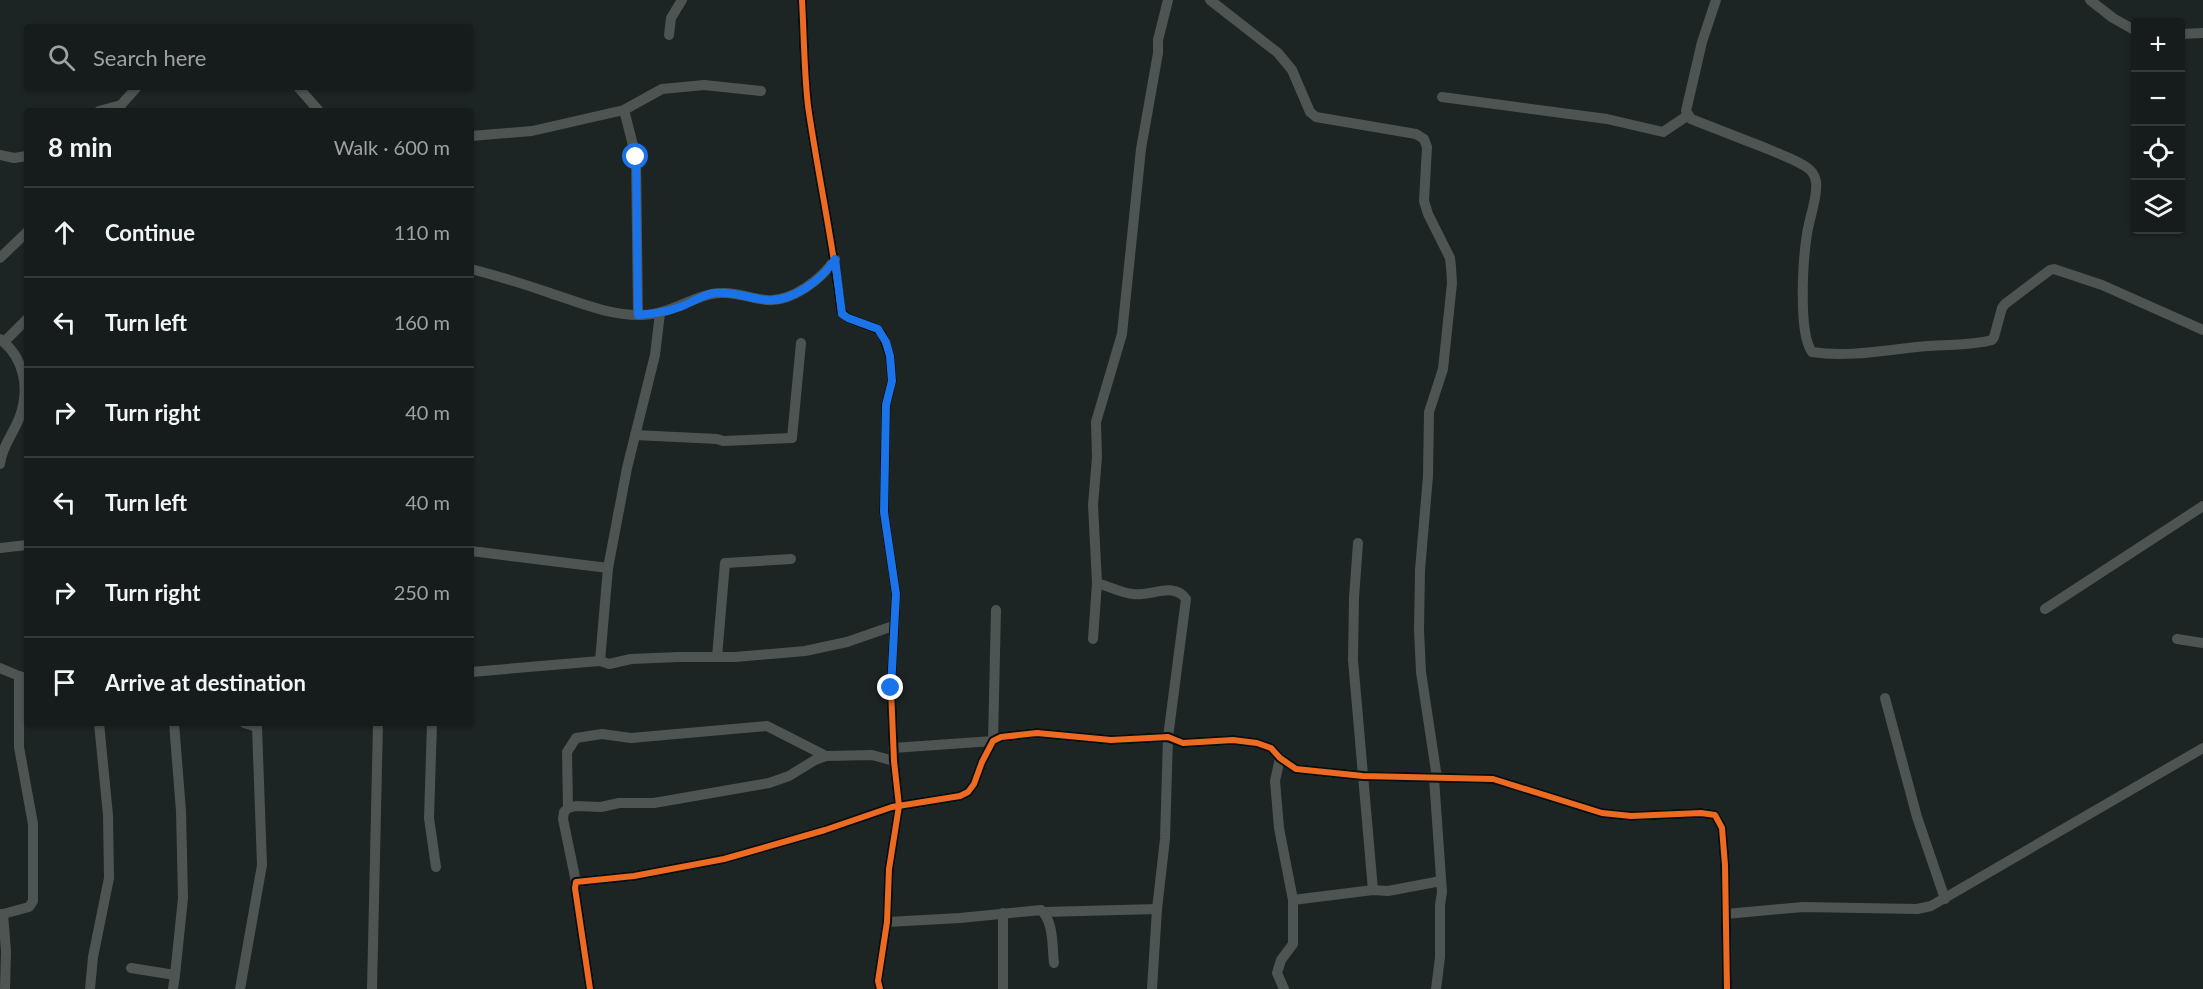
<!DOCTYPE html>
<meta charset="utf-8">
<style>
body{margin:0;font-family:Lato,sans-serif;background:#232828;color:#f1f3f6}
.controls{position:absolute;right:18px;top:18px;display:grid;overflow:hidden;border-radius:6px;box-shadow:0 2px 4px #0004}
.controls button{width:54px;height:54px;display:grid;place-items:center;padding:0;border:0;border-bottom:2px solid #35393a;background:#161b1b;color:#f1f3f6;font:30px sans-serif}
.stop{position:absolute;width:18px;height:18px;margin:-14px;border:4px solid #1a73e8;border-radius:50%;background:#fff}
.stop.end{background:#1a73e8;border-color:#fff;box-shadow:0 2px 6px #0008}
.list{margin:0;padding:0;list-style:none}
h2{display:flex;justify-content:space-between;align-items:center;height:78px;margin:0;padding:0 24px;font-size:26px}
h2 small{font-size:20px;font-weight:400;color:#9ea1a3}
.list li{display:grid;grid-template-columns:39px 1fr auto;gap:18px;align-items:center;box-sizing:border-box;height:90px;padding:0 24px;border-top:2px solid #35393a}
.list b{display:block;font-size:22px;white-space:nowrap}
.list em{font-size:20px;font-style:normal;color:#9ea1a3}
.icon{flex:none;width:33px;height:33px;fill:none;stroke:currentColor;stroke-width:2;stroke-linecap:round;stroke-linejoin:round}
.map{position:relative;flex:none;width:2203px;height:989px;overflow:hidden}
.search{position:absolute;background:#161b1b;box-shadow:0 2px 4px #0004;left:24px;top:24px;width:450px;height:66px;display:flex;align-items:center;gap:15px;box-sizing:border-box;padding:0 21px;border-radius:6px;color:#9ea1a3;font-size:22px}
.panel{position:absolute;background:#161b1b;box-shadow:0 2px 4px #0004;left:24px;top:108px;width:450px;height:618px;border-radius:6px}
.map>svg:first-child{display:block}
</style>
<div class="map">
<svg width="2203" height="989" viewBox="0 0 2203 989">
<rect width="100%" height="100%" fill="#1d2424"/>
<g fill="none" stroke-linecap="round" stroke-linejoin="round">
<!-- minor -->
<g stroke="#4d5452" stroke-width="10">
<path d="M802,0c2,35 2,71 6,106 10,69 25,136 33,205l7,7 29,11 5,5 8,22 2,25 -6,24 -2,107 12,82 -5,94 3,73 5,45 -10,63 -2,53 -9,59 2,8"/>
<path d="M1210,0l68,53 14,17 18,42 6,5 100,17 8,5 3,8 -3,54 4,13 22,44 1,9 1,16 -9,86 -14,43 -1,64 -8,94 -1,60 2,42 16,106"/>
<path d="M1716,0l-14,42 -16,69 5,8c26,10 51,20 77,30 13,6 30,11 41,20 6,5 8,13 7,21 -1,15 -7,30 -9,44 -4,25 -9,99 5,118 38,6 78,-3 116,-6 22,-2 42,0 64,-6l2,-3 8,-29 3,-4 45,-34 4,-1 48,16 101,45"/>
<path d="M2090,0l23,18 23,13"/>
<path d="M2180,34l23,-1"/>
<path d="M669,35l2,-17 11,-18"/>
<path d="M298,87l21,24"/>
<path d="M1442,97l165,22 56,13 24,-16"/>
<path d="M624,110l12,47 2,158"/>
<path d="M99,111l22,-6 16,-18"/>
<path d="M471,136l61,-5 92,-21 38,-21 42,-4 57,6"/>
<path d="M0,155l14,3 13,-2"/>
<path d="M0,258l27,-26"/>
<path d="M471,269c27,7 53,15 79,24 30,10 61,23 93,22 30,-1 53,-22 79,-22 15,-1 30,6 45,7 25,2 55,-21 68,-41"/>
<path d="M0,339c24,18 30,49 20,77 -6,17 -18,30 -20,48"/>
<path d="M4,342l23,-23"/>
<path d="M635,435l82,4 6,2 69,-3 9,-95"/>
<path d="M1358,543l-4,55 -1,62 20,230"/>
<path d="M0,548l27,-3"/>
<path d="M471,551l137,17"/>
<path d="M1097,583c11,3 24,10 36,11 17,3 41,-13 53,5l-18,138 -3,102 -8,70 -5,80"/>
<path d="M2045,609l158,-103"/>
<path d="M1093,639l4,-56 -4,-78 4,-48 -1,-35 26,-88 19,-185 17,-96v-13l10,-40"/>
<path d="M2177,639l26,4"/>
<path d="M717,657l8,-94 66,-4"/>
<path d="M600,661l8,-93 19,-100 28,-113 5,-42"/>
<path d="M0,668l19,8 8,2"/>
<path d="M471,672l129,-11 9,3 22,-5 47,-2h57l70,-6 42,-9 46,-16"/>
<path d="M1885,698l32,119 28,82"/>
<path d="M432,723l-3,95 7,49"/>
<path d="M893,748l100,-7 3,-131"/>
<path d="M1280,758l-5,23 4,47 14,72v44l-12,16 -4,13 7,16"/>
<path d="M1434,778l8,114 -2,13v52l-4,32"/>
<path d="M568,808l-1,-56 9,-14 26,-4 29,4 136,-12 59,30"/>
<path d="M576,882l-13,-63 1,-7 4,-4 8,-2 25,1 18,-4h35l115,-20 20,-7 26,-16 11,-4 46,-1 22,6"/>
<path d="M1293,900l80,-10 15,1 53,-10"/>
<path d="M1044,912l113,-3"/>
<path d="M0,914h3l3,37 -1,38"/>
<path d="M3,914l26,-7 4,-6v-77l-14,-77v-71"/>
<path d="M1726,914l77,-7 114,2 14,-3 272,-158"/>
<path d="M887,922l73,-4 81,-8c13,12 11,36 13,53"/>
<path d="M131,968l44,7 8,-77 -2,-87 -7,-88"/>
<path d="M90,989l3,-32 16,-79 -1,-63 -9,-92"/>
<path d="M173,989l2,-14"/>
<path d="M240,989l22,-124 -5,-138 -13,-4"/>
<path d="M372,989l6,-266"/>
<path d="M590,989l-15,-101 1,-6 58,-6 90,-17 101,-29 67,-23 68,-11 8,-4 6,-8 8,-22 11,-21 8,-4 36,-4 74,7 57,-3 15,6 50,-3 24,3 14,5 9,10 16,11 67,7 130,3 109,34 29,3 70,-3 14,2 7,13 3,37 2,124"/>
<path d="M1003,989v-76"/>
</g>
<!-- cycleway casing -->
<g stroke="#090f0f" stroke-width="10">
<g id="cycleway">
<path d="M802,0c2,35 2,71 6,106 10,69 25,136 33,205l7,7 29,11 5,5 8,22 2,25 -6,24 -2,107 12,82 -5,94 3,73 5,45 -10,63 -2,53 -9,59 2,8"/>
<path d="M590,989l-15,-101 1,-6 58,-6 90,-17 101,-29 67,-23 68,-11 8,-4 6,-8 8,-22 11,-21 8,-4 36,-4 74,7 57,-3 15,6 50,-3 24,3 14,5 9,10 16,11 67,7 130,3 109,34 29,3 70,-3 14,2 7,13 3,37 2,124"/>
</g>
</g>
<!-- cycleway -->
<use href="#cycleway" stroke="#ed6a23" stroke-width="6"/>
</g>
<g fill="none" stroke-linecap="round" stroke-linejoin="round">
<!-- route -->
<path stroke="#1a73e8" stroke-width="8" d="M636,157l2,158c14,-1 29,-3 42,-8 11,-4 22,-12 34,-14 18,-2 35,5 51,7 26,3 57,-20 70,-41l7,55 6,4 30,11 8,13 4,14 2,25 -6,24 -2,107 12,82 -5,94"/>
</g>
</svg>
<div class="controls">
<button>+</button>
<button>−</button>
<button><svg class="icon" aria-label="locate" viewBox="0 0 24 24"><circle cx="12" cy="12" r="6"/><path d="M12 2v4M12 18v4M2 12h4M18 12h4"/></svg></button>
<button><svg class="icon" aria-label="layers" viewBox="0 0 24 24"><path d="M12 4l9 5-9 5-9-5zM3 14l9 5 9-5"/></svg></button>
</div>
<div class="stop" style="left:636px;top:157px"></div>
<div class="stop end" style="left:891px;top:688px"></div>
<div class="search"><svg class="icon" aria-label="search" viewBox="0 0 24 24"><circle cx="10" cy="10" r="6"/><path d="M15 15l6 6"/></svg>Search here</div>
<section class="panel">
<h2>8 min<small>Walk · 600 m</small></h2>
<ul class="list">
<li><svg class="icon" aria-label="ahead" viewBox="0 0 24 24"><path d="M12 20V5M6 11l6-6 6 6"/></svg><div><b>Continue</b></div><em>110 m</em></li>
<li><svg class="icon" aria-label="left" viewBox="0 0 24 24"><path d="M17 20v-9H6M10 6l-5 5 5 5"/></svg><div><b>Turn left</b></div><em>160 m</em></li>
<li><svg class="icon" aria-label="right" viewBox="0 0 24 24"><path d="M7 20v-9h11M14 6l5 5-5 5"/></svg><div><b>Turn right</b></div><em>40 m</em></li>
<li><svg class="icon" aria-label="left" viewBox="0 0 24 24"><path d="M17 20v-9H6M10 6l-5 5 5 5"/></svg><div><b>Turn left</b></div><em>40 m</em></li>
<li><svg class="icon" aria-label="right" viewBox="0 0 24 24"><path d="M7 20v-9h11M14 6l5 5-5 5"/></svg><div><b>Turn right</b></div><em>250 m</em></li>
<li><svg class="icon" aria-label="arrive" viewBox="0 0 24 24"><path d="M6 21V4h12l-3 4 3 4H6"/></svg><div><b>Arrive at destination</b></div></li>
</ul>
</section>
</div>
